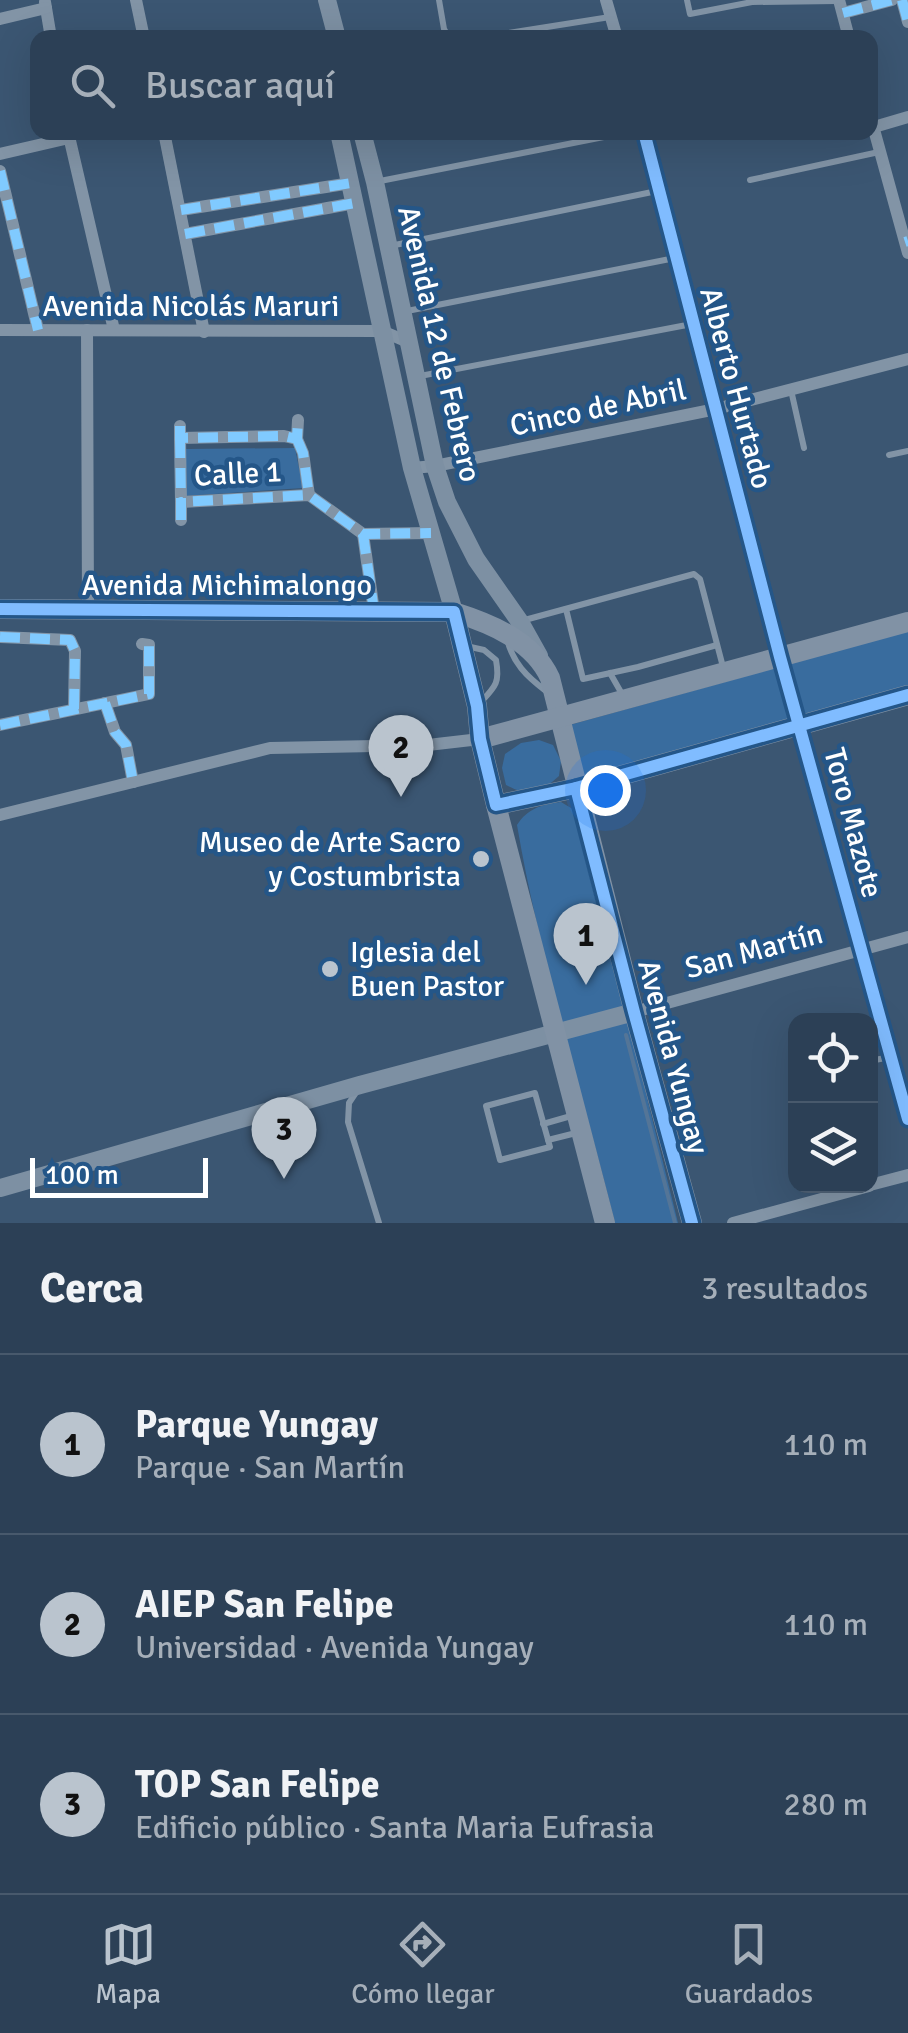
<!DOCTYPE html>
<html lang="es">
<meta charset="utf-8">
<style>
body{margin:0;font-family:Signika,sans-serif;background:#34475c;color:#f1f3f6}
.controls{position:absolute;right:30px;bottom:30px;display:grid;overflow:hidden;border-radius:20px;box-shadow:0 10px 40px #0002}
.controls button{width:90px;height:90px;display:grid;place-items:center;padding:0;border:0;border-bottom:2px solid #48596c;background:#2c4056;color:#f1f3f6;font:50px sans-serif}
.scale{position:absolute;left:30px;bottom:25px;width:178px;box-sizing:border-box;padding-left:10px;border:5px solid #fff;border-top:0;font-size:28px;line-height:35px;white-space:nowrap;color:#fff;-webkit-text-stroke:8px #245688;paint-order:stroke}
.you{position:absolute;left:605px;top:790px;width:35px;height:35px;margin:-25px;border:8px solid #fff;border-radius:50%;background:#1a73e8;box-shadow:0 0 0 15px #1a73e833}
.badge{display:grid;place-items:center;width:65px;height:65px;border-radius:50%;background:#bac4ce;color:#111;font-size:32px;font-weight:700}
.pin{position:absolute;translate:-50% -82px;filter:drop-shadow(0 2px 5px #0008)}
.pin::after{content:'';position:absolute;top:52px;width:35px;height:30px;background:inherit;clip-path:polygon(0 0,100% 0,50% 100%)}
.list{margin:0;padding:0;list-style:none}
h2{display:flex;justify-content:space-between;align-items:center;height:130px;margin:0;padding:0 40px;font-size:42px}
h2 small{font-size:32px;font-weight:400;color:#a6afb9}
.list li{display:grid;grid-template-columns:65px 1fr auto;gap:30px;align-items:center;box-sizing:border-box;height:180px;padding:0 40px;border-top:2px solid #48596c}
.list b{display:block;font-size:38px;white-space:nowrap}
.list p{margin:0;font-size:32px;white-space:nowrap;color:#a6afb9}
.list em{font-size:32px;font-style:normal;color:#a6afb9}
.icon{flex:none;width:55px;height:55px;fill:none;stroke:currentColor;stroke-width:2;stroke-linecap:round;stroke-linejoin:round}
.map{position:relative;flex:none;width:908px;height:1223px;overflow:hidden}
.search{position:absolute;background:#2c4056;box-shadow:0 10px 40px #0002;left:30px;right:30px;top:30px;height:110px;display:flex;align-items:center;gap:25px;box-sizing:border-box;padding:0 35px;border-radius:20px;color:#a6afb9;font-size:38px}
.sheet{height:670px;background:#2c4056}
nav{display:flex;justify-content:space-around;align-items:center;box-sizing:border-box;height:140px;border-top:2px solid #48596c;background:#2c4056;font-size:28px;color:#a6afb9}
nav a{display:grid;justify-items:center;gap:5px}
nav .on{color:#bac4ce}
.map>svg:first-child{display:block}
</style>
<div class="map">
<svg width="908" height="1223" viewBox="0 0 908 1223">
<rect width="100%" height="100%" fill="#3b5672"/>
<!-- green -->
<g fill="#396c9e">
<path d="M295,448l8,40 -119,8 2,-47z"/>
<path d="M908,631v60l-322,90 -20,-55z"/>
<path d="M539,740l14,5 8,16 -2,15c-20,18 -28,22 -53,9l-4,-17 3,-14 16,-11z"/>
<path d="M561,802l15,9 102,412h-63c-33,-132 -75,-263 -98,-398 10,-16 25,-21 44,-23z"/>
</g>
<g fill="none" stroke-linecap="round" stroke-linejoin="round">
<!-- stream -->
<path stroke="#547597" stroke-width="4" d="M626,1035l49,188"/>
<!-- lane -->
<g stroke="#8294a6" stroke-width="6">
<path d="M439,0l5,29 5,9"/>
<path d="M687,0l3,14 62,-12 85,-1"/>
<path d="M477,38l133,-21"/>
<path d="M750,180l129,-28"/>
<path d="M375,182l254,-50"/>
<path d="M390,246l267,-55"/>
<path d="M402,312l273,-54"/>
<path d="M420,376l272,-52"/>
<path d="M791,390l13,58"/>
<path d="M889,455l19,-4"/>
<path d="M566,609l17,70 55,-12 79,-22"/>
<path d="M521,621l173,-47 6,5 23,88"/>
<path d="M507,639c6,24 19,37 39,52"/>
<path d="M466,646l18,4 12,10c4,22 0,26 -15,42"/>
<path d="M610,673l12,21"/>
<path d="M870,1061l20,-4"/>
<path d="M357,1091l-8,12 -1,19 31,101"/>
<path d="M535,1093l15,54 -50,13 -14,-54z"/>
<path d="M543,1124l28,-8"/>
<path d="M548,1140l28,-7"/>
</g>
<!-- street -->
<g stroke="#8294a6" stroke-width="12">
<path d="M136,0l8,38"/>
<path d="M606,0l11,38"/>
<path d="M839,0l10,38"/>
<path d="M902,0l6,22"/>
<path d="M45,2l6,36"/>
<path d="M843,13l49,-13"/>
<path d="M0,19l46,-11"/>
<path d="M870,115l38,138"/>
<path d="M874,127l34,-10"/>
<path d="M68,132l46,198"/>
<path d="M164,132l40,200"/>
<path d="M644,132l136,525 128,462"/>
<path d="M0,154l69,-16"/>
<path d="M0,171l38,159"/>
<path d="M181,210l170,-27"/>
<path d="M185,234l170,-31"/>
<path d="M0,330l382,1 26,11"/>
<path d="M87,330l1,280"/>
<path d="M180,426v12l104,-2 13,3 1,-19"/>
<path d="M180,438l1,64"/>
<path d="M297,439l6,14 6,42"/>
<path d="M412,468l23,-2 281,-57 192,-50"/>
<path d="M181,520v-18l128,-7 54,39 68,-1"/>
<path d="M363,534l11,77"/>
<path d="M0,637l70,3 5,11 -1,58"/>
<path d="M105,703l10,29 11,13 7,37"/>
<path d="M0,725l149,-31v-49l-7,-1"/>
<path d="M0,815l270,-67 158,-3 52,-6"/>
<path d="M634,1012l274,-75"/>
<path d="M870,1185l38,-10"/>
<path d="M733,1223l136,-37"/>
</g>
<!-- secondary -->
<g stroke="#7d90a3" stroke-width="18">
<path d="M327,0l10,38"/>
<path d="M339,132l73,336 42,144"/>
<path d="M362,132l13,50 60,284 12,36 29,57 44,63 19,34"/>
<path d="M0,1188l360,-103 274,-73"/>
</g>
<!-- primary -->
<g stroke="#8192a5" stroke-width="20">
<path d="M0,609l454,3c38,12 79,29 96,66l84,334 58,211"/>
<path d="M454,612l23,94 3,33 16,66 109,418"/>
<path d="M480,739l428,-117"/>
<path d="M496,805l80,-17 332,-93"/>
</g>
<!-- quiet -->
<g stroke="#80caff" stroke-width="10" stroke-dasharray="20 10" stroke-linecap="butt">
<path d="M902,0l6,22"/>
<path d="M843,13l49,-13"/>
<path d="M0,171l38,159"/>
<path d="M181,210l170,-27"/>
<path d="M185,234l170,-31"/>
<path d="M905,242l3,-1"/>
<path d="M180,426v12l104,-2 13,3 1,-19"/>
<path d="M180,438l1,64"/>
<path d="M297,439l6,14 6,42"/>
<path d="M181,520v-18l128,-7 54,39 68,-1"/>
<path d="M363,534l11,77"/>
<path d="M0,637l70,3 5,11 -1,58"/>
<path d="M105,703l10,29 11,13 7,37"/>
<path d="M0,725l149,-31v-49l-7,-1"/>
</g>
<!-- cycleway casing -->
<g stroke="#245688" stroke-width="19">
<g id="cycleway">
<path d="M644,132l136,525 128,462"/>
<path d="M0,609l454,3 23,94 3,33 16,66 80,-17 332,-93"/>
<path d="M576,788l58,224 58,211"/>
</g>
</g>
<!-- cycleway -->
<use href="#cycleway" stroke="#80bcff" stroke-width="12"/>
</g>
<!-- markers -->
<g fill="#bac4ce" stroke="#245688" stroke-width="4">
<circle cx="481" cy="859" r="10"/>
<circle cx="330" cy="969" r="10"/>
</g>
<g text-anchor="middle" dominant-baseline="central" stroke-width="9" stroke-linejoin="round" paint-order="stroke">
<!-- street labels -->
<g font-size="30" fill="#fff" stroke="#245688">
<text x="191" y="306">Avenida Nicolás Maruri</text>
<text transform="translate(439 344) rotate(77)">Avenida 12 de Febrero</text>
<text transform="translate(736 388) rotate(75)">Alberto Hurtado</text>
<text transform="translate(598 408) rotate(-12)">Cinco de Abril</text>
<text transform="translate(238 474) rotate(-3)">Calle 1</text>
<text x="227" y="585">Avenida Michimalongo</text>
<text transform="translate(853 823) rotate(75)">Toro Mazote</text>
<text transform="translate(754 951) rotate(-15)">San Martín</text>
<text transform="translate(673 1057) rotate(75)">Avenida Yungay</text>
</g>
<!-- poi labels -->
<g font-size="30" fill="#fff" stroke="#245688" text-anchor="end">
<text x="461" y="842">Museo de Arte Sacro<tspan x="461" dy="34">y Costumbrista</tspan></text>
<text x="350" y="952" text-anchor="start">Iglesia del<tspan x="350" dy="34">Buen Pastor</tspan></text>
</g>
</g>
</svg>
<div class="controls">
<button><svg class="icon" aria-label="locate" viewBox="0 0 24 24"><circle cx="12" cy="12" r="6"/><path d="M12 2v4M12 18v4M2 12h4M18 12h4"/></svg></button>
<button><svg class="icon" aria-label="layers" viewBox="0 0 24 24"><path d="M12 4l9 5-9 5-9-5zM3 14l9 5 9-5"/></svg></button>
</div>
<div class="scale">100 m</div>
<div class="you"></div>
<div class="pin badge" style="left:586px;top:985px">1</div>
<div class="pin badge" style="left:401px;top:797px">2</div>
<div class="pin badge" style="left:284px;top:1179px">3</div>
<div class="search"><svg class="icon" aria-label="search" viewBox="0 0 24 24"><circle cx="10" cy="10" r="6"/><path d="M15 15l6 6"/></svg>Buscar aquí</div>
</div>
<section class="sheet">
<h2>Cerca<small>3 resultados</small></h2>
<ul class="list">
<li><span class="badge">1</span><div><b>Parque Yungay</b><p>Parque · San Martín</p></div><em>110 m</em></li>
<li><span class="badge">2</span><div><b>AIEP San Felipe</b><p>Universidad · Avenida Yungay</p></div><em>110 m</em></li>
<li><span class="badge">3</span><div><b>TOP San Felipe</b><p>Edificio público · Santa Maria Eufrasia</p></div><em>280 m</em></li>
</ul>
</section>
<nav>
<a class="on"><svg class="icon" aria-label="map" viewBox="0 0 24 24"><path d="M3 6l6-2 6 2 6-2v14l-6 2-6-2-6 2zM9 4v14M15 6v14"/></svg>Mapa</a>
<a><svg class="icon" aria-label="directions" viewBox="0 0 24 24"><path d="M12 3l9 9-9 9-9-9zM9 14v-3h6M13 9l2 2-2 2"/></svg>Cómo llegar</a>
<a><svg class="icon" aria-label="saved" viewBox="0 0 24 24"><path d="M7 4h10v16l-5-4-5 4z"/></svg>Guardados</a>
</nav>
